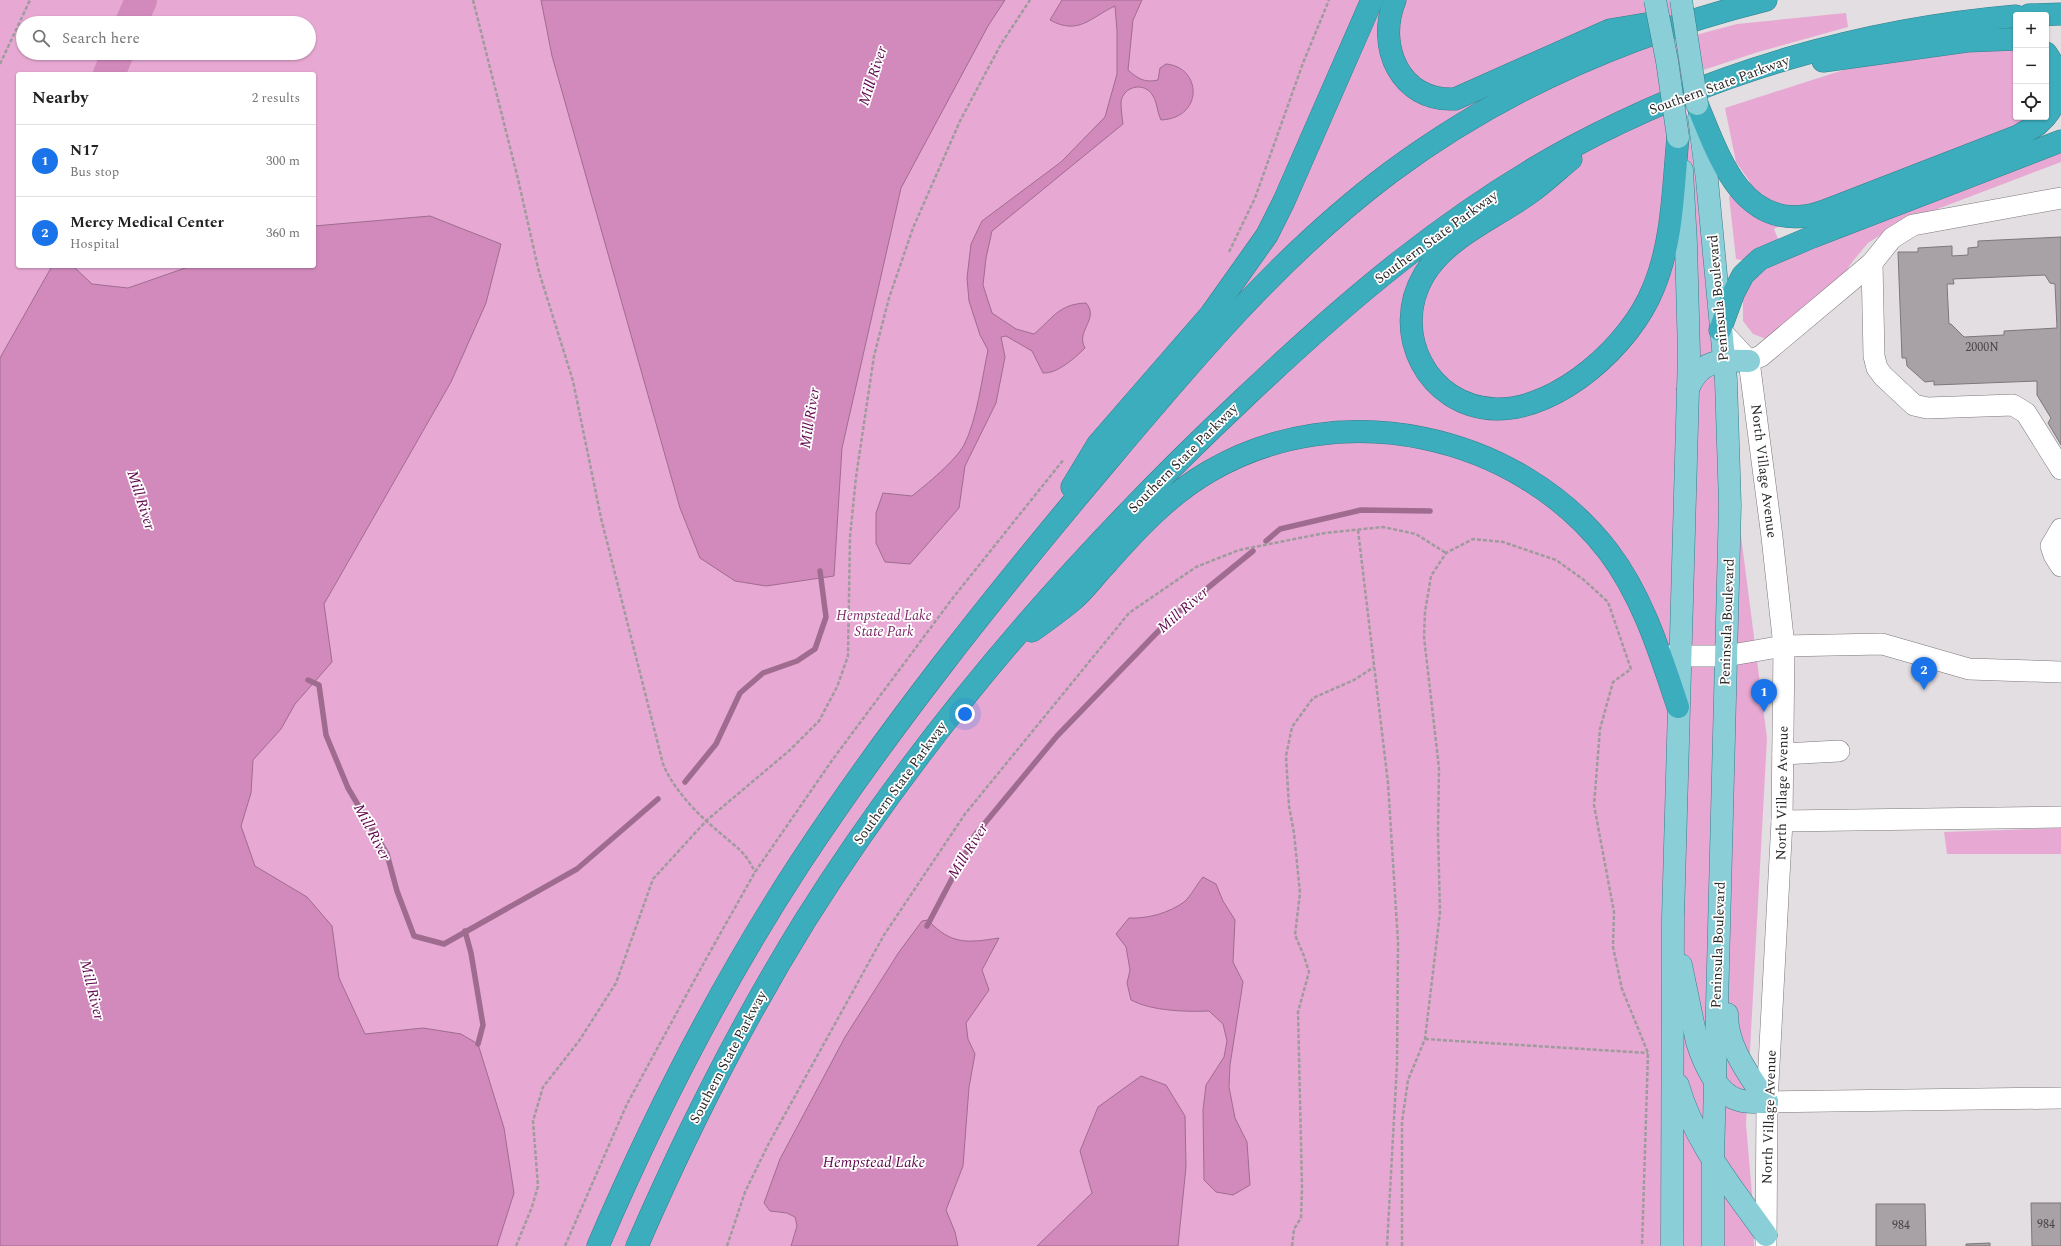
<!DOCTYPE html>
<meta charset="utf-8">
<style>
body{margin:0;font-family:Spectral,serif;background:#f6f6f6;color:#222}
.controls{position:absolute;right:12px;top:12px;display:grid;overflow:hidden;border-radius:4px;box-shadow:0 1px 3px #0004}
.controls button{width:36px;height:36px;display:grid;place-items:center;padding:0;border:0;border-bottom:1px solid #e0e0e0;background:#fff;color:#222;font:20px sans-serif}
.you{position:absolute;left:965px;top:714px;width:14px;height:14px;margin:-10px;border:3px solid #fff;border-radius:50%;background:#1a73e8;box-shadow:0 0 0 6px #1a73e833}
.badge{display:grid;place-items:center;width:26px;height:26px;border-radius:50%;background:#1a73e8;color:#fff;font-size:13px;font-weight:700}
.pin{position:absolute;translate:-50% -33px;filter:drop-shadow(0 1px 2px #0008)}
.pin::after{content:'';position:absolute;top:21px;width:14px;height:12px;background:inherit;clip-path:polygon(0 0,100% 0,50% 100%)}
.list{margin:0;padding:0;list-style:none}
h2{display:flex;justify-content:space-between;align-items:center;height:52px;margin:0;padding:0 16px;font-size:17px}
h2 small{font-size:13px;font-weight:400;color:#767676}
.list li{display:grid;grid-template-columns:26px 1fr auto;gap:12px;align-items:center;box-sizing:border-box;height:72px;padding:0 16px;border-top:1px solid #e0e0e0}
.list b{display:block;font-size:15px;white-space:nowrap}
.list p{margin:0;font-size:13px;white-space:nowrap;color:#767676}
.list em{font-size:13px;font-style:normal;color:#767676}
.icon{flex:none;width:22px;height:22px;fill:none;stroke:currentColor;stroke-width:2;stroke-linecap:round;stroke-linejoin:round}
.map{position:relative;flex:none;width:2061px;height:1246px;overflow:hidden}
.search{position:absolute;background:#fff;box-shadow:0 1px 3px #0004;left:16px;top:16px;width:300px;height:44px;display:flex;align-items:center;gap:10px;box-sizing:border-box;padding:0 14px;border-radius:22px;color:#767676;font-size:15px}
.panel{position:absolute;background:#fff;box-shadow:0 1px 3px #0004;left:16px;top:72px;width:300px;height:196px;border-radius:4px}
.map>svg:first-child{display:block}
</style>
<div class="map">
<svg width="2061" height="1246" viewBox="0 0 2061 1246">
<rect width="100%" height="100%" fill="#e3dee1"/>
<!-- green -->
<g fill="#e7a9d3" fill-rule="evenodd">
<path d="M0,0h1672l5,40 60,-16 109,-11 2,14 -90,25 -76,25 85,661 -21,386 7,82 1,40h-1754zM23,23h286v30h-286zM18,74h296v192h-296z"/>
<path d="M2016,47v70h16l-2,2 -211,84c-34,5 -44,6 -72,-16l3,-5 -14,-20 -11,-54 137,-44 87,-14z"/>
<path d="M2061,153v9l-163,62 -30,19 -15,18 -16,23 -71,55 -13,-5 -10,-13v-25l15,-25 25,-14z"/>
<path d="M1736,195l49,28 -11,6 4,10 -22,13 -10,9 -10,-2 -7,-63z"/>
<path d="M2061,828v26h-114l-3,-22z"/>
</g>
<!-- water -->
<g fill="#d28abc" stroke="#9f6c90">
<path d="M541,0h464l-17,26 -87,162 -59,260 -8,128 -68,10 -31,-5 -35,-23 -20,-50 -128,-452z"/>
<path d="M1062,0h80l-9,20 -5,50c10,9 17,13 30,10l2,-12 6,-4c36,3 38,54 -5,56 -4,-8 -4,-18 -8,-24 -8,-15 -30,-10 -32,6 0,7 1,15 2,22l-131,107 -6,27 -3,27 9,28 24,16 18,5c19,-16 25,-30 52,-31 14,16 -11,28 -1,45 -10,10 -28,26 -42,25l-11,-22 -26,-15 -5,1 4,20 -9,46 -31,63 -6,42 -49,56 -25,-2 -9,-19v-30l7,-20 29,3c14,-11 44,-36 52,-51 13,-25 18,-67 24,-95l-8,-15 -11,-34 -2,-23 4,-34 11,-23 79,-59 44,-45 12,-43v-43l-2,-25c-24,11 -36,30 -65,14z"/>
<path d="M430,216l71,28 -15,59 -35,79 -127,222 8,58 -37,42 -14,25 -28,31 -2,33 -10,33 14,40 52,31 25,29 7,52 26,56 58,-6 38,6 17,10 26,84 10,65 -17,53h-497v-888l52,-92h21l19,18 36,4 63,-22h123v-40z"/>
<path d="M1203,877l13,7 7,17 12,19 -2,42 10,20 -13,83 -1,22 6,31 12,24 3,43 -17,10 -17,-3 -12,-12 -1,-70 3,-25 18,-28 3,-16 -4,-17 -14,-13c-23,1 -58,0 -78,-11l-4,-17 3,-13 -4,-23 -10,-13 13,-16c18,1 40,-5 55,-16 7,-6 13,-18 19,-25z"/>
<path d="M928,920c23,25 39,23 71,18l-17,32 7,20 -23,33 2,16 7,15 -6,33 -6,79 -17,44 9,22 3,14h-167l6,-20 -2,-9 -8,-4 -17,-2 -6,-8 16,-44 65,-122 54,-85 23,-31z"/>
<path d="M1141,1076l25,9 19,31 1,51 -8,79h-141l55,-53 -12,-42 18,-44z"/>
</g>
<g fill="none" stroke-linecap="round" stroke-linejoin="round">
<!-- stream -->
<g stroke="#9f6c90" stroke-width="5.5">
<path d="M1266,541l14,-12 81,-19 69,1"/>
<path d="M308,680l11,5 7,50 22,53 39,66 10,37 17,45 30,8 133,-75 81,-70"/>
<path d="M685,782l31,-38 24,-51 23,-20 34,-12 18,-12 11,-32 -6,-46"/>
<path d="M927,926l48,-91 82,-99 115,-119 81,-66"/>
<path d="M465,931l6,22 12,72 -5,19"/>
</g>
<!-- river -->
<g stroke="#d28abc" stroke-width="32">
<path d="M131,23l10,-23"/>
<path d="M109,74l9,-21"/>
</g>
</g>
<!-- building -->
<g fill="#a8a2a6" stroke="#7c777a" fill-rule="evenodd">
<path d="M2061,237v208l-13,-22 3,-5 -14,-23v-14l-103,4v-4l-9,1 -18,-16 -1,-8h-4l-4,-106h20v-4l34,-2v10l16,-1v-7l10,-1v-6zM2045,275l5,8 5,1 2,44 -53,3v4l-40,2 -13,-13h-2l-2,-40h7l-1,-5z"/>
<path d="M2031,1203h30v43h-29z"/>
<path d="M1876,1204h49l1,42h-50z"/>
<path d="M1990,1243v3h-24v-2z"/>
</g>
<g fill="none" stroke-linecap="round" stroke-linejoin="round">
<!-- minor casing -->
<g stroke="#7c777b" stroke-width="22">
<g id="minor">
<path d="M1872,263l2,93 3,12 6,8 31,29 13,3 86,-3 13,8 35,56"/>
<path d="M1720,330l29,31 23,176 12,109 -2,175 -15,281 -1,144"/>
<path d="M1749,361l12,-5 111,-93 20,-25 21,-13 148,-27"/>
<path d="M2061,529l-10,17 3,9 7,11"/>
<path d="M1663,656h63l58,-10 98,-2 87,25 92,3"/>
<path d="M1783,754l56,-3"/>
<path d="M1782,821l279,-4"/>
<path d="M1767,1102l294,-4"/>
</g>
</g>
<!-- major casing -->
<g stroke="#357e89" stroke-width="23">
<g id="major">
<path d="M1699,117l8,63 19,200 4,125 -17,655v86"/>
<path d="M1688,389c12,-30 33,-29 61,-28"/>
<path d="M1681,965l16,77c6,19 20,53 42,58 9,3 19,2 28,2"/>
<path d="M1727,1014c0,34 22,60 40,88"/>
<path d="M1678,1085c16,57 54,102 88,150"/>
<path d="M1672,1246l1,-328 16,-564 -3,-110 -4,-74"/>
</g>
</g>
<!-- highway casing -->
<g stroke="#357e89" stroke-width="23">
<g id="highway">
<path d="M1395,0c-19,46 5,102 60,99l155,-69 42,-7"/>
<path d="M2029,15l32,-1"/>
<path d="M2046,53c14,19 15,45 0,63"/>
<path d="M1823,61l144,-20 49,-2"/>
<path d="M1697,104c20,47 42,121 108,112 10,-1 20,-5 30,-9l183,-71 19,-11 8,-8"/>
<path d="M1571,159c-12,10 -24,21 -37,31 -34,26 -87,46 -110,85 -34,57 3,132 72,134 63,1 135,-65 157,-120 20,-47 20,-101 25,-152"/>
<path d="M1720,330l14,-38 9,-17 17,-16 52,-22 249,-96"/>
<path d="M1072,487l26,-43 113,-130 56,-79 17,-34 88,-201"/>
<path d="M1032,631c14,-10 28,-20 41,-31 13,-11 23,-26 35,-38 30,-34 62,-68 102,-91 130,-76 307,-38 398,80 35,46 52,102 70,156"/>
<path d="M598,1246c57,-133 123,-262 202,-383 89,-135 191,-263 295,-387 91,-108 182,-219 296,-304 113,-84 238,-138 375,-172"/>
<path d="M637,1246c49,-113 104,-222 169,-327 121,-192 271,-364 436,-519 101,-96 207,-187 330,-253 137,-74 290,-118 444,-131"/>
</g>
</g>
<!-- path -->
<g stroke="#9f9b9d" stroke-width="2.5" stroke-dasharray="4 2" stroke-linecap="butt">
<path d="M473,0l45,179 21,93 34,109 28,137 62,246c11,26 34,50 56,68 18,16 25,18 36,40"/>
<path d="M0,64l30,-64"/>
<path d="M1229,252l26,-54 48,-135 26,-63"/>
<path d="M1358,530l30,253 10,159 -1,122 -10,182"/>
<path d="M1425,1039l223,14"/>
<path d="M516,1246l16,-39 6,-21 -5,-65 10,-34 36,-46 37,-58 37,-104 54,-59 83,-70 29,-29 18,-34 11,-31 2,-119 6,-60 18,-121 15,-58 24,-70 47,-107 41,-77 29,-44"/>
<path d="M565,1246l62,-142 79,-145 49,-87 78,-113 119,-160 112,-140"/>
<path d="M727,1246l18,-54 24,-49 115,-208 81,-121 164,-201 67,-46 43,-17 86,-17 58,-6 33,7 30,19"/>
<path d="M1292,1246l2,-17 7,-11 1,-31 -4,-175 11,-40 -5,-16 -9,-21 5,-42 -6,-60 -5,-27 -3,-50 6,-29 21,-29 41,-18 20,-13"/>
<path d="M1402,1246v-124l6,-42 17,-41 15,-126 -2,-81 1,-64 -15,-131 1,-25 6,-36 15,-23 27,-14 30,3 53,18 28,20 24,22 23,67 -18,13 -13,47 -6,76 20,107 -1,35 9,42 26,64 -6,193"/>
</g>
<!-- minor -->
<use href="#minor" stroke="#fff" stroke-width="21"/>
<!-- major -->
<use href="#major" stroke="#8aced7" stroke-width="22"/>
<!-- highway -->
<use href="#highway" stroke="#3cadbd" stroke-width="22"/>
<!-- major-bridge casing -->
<g stroke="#357e89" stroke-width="23" stroke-linecap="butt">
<g id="major-bridge">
<path d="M1655,0l12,61 11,76"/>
<path d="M1681,0l16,104"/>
</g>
</g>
<!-- major-bridge -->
<use href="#major-bridge" stroke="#8aced7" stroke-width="22"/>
</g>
<g text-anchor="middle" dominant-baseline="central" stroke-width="3.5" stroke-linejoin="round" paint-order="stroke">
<!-- number labels -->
<g font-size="12" fill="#494648">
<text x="1982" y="347">2000N</text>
<text x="2046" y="1224">984</text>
<text x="1901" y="1225">984</text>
</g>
<!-- street labels -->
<g font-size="14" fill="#292728" stroke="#fff">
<text transform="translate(1719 85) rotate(-20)">Southern State Parkway</text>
<text transform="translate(1436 237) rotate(-36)">Southern State Parkway</text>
<text transform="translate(1718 298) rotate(-95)">Peninsula Boulevard</text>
<text transform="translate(1183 458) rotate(-45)">Southern State Parkway</text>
<text transform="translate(1764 471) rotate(83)">North Village Avenue</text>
<text transform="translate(1727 622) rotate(-88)">Peninsula Boulevard</text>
<text transform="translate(900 783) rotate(-54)">Southern State Parkway</text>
<text transform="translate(1782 793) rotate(-89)">North Village Avenue</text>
<text transform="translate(1718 945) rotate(-88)">Peninsula Boulevard</text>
<text transform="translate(728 1057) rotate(-62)">Southern State Parkway</text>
<text transform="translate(1769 1117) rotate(-88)">North Village Avenue</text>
</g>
<!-- park labels -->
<g font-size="14" font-style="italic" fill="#7c2867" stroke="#fff">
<text x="884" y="615">Hempstead Lake<tspan x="884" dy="16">State Park</tspan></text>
</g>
<!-- water labels -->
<g font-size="15" font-style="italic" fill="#5f064d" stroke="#fff">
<text transform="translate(873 76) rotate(-72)">Mill River</text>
<text transform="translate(810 418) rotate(-81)">Mill River</text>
<text transform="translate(141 500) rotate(72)">Mill River</text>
<text transform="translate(1183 610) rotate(-41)">Mill River</text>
<text transform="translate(372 832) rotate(62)">Mill River</text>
<text transform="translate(968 851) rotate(-58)">Mill River</text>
<text transform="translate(92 990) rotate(76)">Mill River</text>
<text x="874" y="1162">Hempstead Lake</text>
</g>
</g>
</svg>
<div class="controls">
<button>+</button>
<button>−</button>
<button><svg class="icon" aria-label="locate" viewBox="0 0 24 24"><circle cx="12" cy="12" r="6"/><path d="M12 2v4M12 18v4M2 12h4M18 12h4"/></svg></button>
</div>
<div class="you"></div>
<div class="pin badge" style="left:1764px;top:712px">1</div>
<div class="pin badge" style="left:1924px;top:690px">2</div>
<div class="search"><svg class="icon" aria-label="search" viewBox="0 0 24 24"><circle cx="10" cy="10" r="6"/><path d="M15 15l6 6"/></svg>Search here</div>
<section class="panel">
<h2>Nearby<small>2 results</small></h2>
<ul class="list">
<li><span class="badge">1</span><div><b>N17</b><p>Bus stop</p></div><em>300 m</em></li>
<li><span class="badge">2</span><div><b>Mercy Medical Center</b><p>Hospital</p></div><em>360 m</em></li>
</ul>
</section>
</div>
